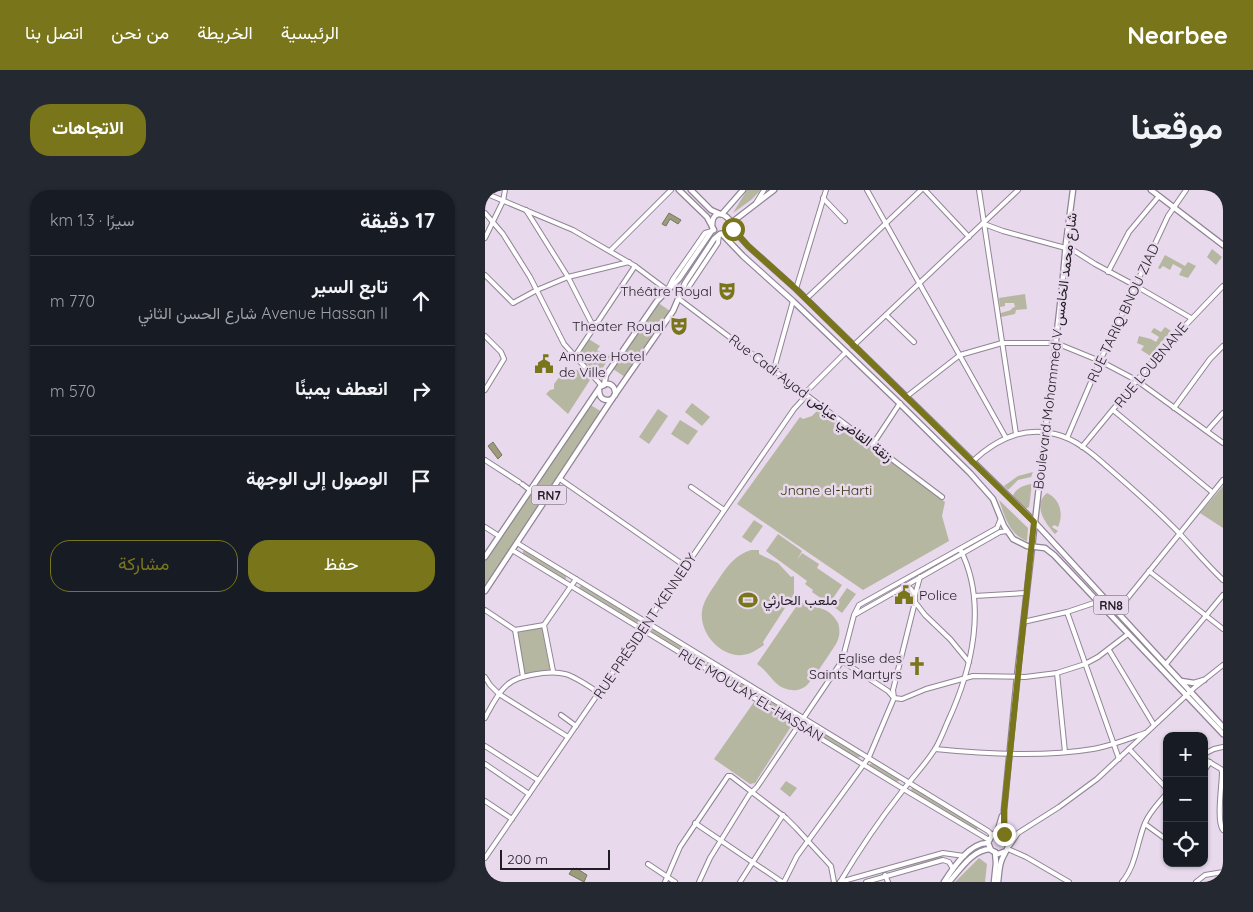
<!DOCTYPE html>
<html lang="ar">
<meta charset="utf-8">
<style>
body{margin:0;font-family:Quicksand,Vazirmatn,sans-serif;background:#242831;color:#f1f3f6;direction:rtl}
.controls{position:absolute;right:15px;bottom:15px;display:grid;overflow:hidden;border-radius:10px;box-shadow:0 1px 4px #0004}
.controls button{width:45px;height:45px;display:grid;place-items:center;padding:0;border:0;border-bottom:1px solid #363941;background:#171b24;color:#f1f3f6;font:25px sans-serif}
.scale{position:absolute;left:15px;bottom:12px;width:110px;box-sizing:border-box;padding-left:5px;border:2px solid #221c24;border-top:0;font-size:14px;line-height:18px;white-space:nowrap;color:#221c24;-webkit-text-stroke:4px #e8d9ed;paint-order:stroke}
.stop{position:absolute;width:15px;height:15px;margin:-11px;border:4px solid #78751a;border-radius:50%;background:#fff}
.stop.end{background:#78751a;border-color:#fff;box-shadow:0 1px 5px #0008}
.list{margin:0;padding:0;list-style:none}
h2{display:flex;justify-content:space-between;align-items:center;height:65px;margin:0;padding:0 20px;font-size:21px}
h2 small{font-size:16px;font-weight:400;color:#9ea1a6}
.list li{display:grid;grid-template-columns:32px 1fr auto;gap:15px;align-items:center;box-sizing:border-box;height:90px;padding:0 20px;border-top:1px solid #363941}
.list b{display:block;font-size:19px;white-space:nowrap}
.list p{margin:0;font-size:16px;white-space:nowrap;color:#9ea1a6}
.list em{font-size:16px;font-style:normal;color:#9ea1a6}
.actions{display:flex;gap:10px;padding:15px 20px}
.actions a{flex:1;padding:11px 0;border:1px solid #78751a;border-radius:20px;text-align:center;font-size:18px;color:#78751a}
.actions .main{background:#78751a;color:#fff}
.icon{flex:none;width:28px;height:28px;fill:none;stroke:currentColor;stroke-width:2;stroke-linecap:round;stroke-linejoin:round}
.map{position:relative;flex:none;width:738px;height:692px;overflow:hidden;direction:ltr;border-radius:20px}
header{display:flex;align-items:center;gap:30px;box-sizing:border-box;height:70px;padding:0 25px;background:#78751a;color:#fff}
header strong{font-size:24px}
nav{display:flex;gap:28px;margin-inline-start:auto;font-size:18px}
.intro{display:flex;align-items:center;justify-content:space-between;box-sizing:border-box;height:120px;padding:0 30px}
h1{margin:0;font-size:35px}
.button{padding:12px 22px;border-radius:20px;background:#78751a;color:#fff;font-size:18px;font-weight:700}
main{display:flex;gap:30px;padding:0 30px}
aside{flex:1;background:#171b24;border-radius:20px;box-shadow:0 1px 4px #0004}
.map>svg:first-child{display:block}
</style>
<header>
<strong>Nearbee</strong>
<nav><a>الرئيسية</a><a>الخريطة</a><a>من نحن</a><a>اتصل بنا</a></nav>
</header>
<div class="intro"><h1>موقعنا</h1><a class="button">الاتجاهات</a></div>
<main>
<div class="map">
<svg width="738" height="692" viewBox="0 0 738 692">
<rect width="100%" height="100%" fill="#e8d9ed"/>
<!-- green -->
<g fill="#b6b7a1">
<path d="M262,0h14l-10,10 -18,13z"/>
<path d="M727,59l10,8 -6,8 -9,-8z"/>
<path d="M680,65l20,11 3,-4 8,4 -8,12 -9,-3 3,-6 -9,-5 -3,6 -7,-4 -3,3 -2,-1z"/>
<path d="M540,104l2,15 -11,1 -1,4 -14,3v-4l10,-3 1,-2 3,-1 -1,-4h-9v3l-5,1 -1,-9z"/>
<path d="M172,112l13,9 -45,66 -12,-8z"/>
<path d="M680,137l6,4 -14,16 -5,10 -11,-7 3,-4 -7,-3 2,-7 12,3 5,3 3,-5 -8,-5 3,-4 7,4z"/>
<path d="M102,148l13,8 -3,4 6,4 -2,3 4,3 5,-6 1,1 -13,20 -20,-20z"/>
<path d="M89,179l7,2 9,9 -22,34 -22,-20 4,-4 4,-1v-5l10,-13z"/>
<path d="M207,213l18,14 -8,9 -17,-14z"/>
<path d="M104,214l13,8 -117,175v-27z"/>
<path d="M335,218l125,94 -3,14 7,25 -86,49 -126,-86 63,-87 3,2 9,-3z"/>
<path d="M173,219l10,7 -19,28 -10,-7z"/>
<path d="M195,230l18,11 -10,14 -17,-11z"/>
<path d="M548,282l-2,5 -13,3 -10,10 -4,-4 14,-10z"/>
<path d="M547,294l-3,23 -4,2 -12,-13c3,-8 11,-11 19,-12z"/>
<path d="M738,296v42l-23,-15z"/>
<path d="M562,303c13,6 17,21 11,34l-4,-2 -2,2 6,4 -3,3c-10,-11 -23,-29 -8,-41z"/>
<path d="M514,310l29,28 -1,13c-18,-7 -22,-24 -28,-41z"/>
<path d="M269,330l9,6 -12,17 -9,-6z"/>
<path d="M293,344l24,17 -5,9 5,-7 17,11 -2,4 25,17 -13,19 -17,-12 1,-2 -8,-6 2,-3 -41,-30z"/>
<path d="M266,360h8v4l19,9 13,14 3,-1v18l-31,48 1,3c-5,3 -10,7 -16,9 -25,7 -49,-20 -46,-43 2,-13 12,-24 18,-34 9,-13 16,-22 31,-27z"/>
<path d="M38,361h3l40,23v5h-3l-40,-25z"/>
<path d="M97,394l56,35v3l-2,1 -57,-35 1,-2z"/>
<path d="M362,398l9,6 -14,19 -8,-6z"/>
<path d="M315,411c13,9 28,3 38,22 2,6 2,13 -1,19 -3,6 -26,40 -31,44 -4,3 -9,5 -14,4 -18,-1 -22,-18 -35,-26z"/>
<path d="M57,437l8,43 -25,6 -7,-44z"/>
<path d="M169,438l140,86 1,3 -3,1 -141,-85v-3z"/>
<path d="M269,512l40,23 -4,3 -35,55 -5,1 -36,-25z"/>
<path d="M323,533l51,30 1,4 -4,1 -50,-31v-3z"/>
<path d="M388,573l26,15v3l-3,1 -26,-15v-3z"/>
<path d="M301,591l11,7 -7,9 -10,-8z"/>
<path d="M428,597l65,40 -2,4 -66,-40z"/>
<path d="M457,665v3l-48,12 -2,-1z"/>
<path d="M494,668l8,6 -2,18h-30z"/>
</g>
<!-- water -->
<g fill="#9c9c7d" stroke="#777662">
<path d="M184,23l12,7 -3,4 -8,-5 -4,7 -4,-2z"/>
<path d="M8,252l9,13 -4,4 -10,-13z"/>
<path d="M88,678l2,1 1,-1 11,7 -3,7 -15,-8z"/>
</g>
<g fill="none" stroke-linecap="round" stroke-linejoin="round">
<!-- minor casing -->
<g stroke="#918496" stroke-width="6">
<g id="minor">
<path d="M382,0l139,248"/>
<path d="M440,0l44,47"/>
<path d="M494,0l37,244"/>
<path d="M736,0l2,5"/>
<path d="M0,3l88,37 62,36 32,24"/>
<path d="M338,8l22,23"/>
<path d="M271,13l8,-13"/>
<path d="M41,20l42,67 24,47 4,-1"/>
<path d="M0,23l18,21 27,43 34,67 38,42"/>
<path d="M499,34l19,7 70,19 22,14 41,22 55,32"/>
<path d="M0,48l18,-37 2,-11"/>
<path d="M125,61l61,-61"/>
<path d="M623,82l21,-40 30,-36"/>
<path d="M0,85l28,28 24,-13 31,-13 61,-15"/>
<path d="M183,99l5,-10 32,-46 7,-2"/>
<path d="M311,99l30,-99"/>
<path d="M195,106l8,-8 30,-45 1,-8"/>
<path d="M194,109l263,198"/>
<path d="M321,109l115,-109"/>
<path d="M401,125l28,27"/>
<path d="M0,146l16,16 3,7 -19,31"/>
<path d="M368,156l165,-156"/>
<path d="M90,166l60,-90"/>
<path d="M289,179l19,-68"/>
<path d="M320,203l41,-41"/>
<path d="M421,207l54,-42 42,-12h54l44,18 36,19 87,63"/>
<path d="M689,218l36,-49 13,-13"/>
<path d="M628,220l99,82"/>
<path d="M722,241l16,-18"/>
<path d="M582,248l33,-77 68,-145 18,-26"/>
<path d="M388,254l27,-41"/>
<path d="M597,257l80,-97 61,-64"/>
<path d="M0,270l34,22"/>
<path d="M487,272c23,-22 51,-36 83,-28 22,5 40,22 57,37 23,20 46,40 67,62 15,16 28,32 44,47"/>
<path d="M75,289l125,87"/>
<path d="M37,294l8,6"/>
<path d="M206,297l33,23"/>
<path d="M0,337l14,9"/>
<path d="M32,353l471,288 4,4"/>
<path d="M27,360l393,240 84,50"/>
<path d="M664,381l74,58"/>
<path d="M419,395l7,4 4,6"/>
<path d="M489,406l52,-3"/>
<path d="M430,412l10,13 25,24 19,23"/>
<path d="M0,420l30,20 8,47"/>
<path d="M632,421l106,-131"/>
<path d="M582,422l52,147"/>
<path d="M371,424l144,-82 7,-1"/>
<path d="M538,432l44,-10 30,-10"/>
<path d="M30,440l29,-5"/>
<path d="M624,460l45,75"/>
<path d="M357,471l46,30 6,7"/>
<path d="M681,474l57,-69"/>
<path d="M68,481l-9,-46 32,-46"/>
<path d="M572,483l8,79"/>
<path d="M0,487l5,8 9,9 69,43"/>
<path d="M409,508l8,1 24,-10 47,-13 52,1 32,-4 28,-9 13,-7 30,-23"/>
<path d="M76,525l15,11"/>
<path d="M0,528c6,-11 12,-24 21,-32 7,-7 16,-9 25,-11 33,-7 41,0 68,18"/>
<path d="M0,556l53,34"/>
<path d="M450,559c49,5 110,8 158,0 18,-3 35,-10 52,-16"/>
<path d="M644,559l38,40"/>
<path d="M719,564l10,-5 9,-2"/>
<path d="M719,569l17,10 1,3c0,13 -6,49 1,58"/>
<path d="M0,574l44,30"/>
<path d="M719,581l6,-9"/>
<path d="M0,611l27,18"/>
<path d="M210,633l87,59"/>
<path d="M660,634l22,16"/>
<path d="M525,655l8,-12 41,-26 38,-28 97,-91 29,-23"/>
<path d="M523,659l18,8 43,25"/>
<path d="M0,668l309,-449 13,-14"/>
<path d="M163,674l27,18"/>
<path d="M400,685l3,7"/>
<path d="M180,692l15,-35 48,-71h3l55,42 10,10 35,38 3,16"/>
<path d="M214,692l11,-24 39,-63 8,-8 85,-126 12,-46 5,-10 138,-77 4,-10"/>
<path d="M255,692l43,-67"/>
<path d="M299,692l13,-26 72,-99 25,-59 -1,-8 22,-88v-7l5,-18"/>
<path d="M355,692c18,-30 38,-60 60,-88 11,-15 25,-29 35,-45 5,-8 9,-19 13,-28 24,-52 40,-118 12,-172"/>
<path d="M355,692l103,-29 21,3"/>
<path d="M381,692l77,-22 6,2 4,7"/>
<path d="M637,692c14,-16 15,-40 23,-59 5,-12 14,-20 22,-30"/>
<path d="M711,692l9,-7 18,-3"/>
</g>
</g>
<!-- major casing -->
<g stroke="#918496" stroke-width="7">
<g id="major">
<path d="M194,0l28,27 7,13"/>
<path d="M206,0l20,20 9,4"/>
<path d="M666,0l72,55"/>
<path d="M237,24l21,-24"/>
<path d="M246,33l43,-33"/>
<path d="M246,35l6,9 11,12 48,43 233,227 194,211"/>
<path d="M227,36c0,-29 37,3 9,8"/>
<path d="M237,44l21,22 50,45 101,97 76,75 23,26 11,27 9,13 14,7 18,2 9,7 169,179"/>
<path d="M119,195l2,-10 51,-74 22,-22 34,-50"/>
<path d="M114,200c0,8 5,12 13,9"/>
<path d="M0,367l115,-170 5,-3c7,-1 11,4 10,11"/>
<path d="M0,401l127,-192 61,-88 12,-28 29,-44 6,-5"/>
<path d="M696,491l13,2 10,-3"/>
<path d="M512,643l5,-17"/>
<path d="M519,644v-24l13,-133 45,-389 4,-45 7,-53"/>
<path d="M459,692c9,-14 26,-40 44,-39"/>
<path d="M464,692c11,-12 23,-32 41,-33"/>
<path d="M509,692l2,-19 -1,-11"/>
<path d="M513,692c1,-7 1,-14 3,-20 2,-9 16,-22 3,-29 -5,-2 -8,0 -12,2l-4,8 3,7 7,4 8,-3"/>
</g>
</g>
<!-- minor -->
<use href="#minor" stroke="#fff" stroke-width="4"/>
<!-- major -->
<use href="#major" stroke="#fff" stroke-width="4.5"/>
</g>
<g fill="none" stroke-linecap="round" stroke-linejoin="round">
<!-- route -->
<path stroke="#78751a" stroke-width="6" d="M248,39l15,17 48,43 238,233 -30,288v24"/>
</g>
<!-- icons -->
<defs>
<g id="theatre-bare" transform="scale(1.5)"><path d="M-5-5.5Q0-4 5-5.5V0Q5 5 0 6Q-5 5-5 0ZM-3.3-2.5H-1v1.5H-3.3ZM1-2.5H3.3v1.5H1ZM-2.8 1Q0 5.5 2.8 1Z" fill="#78751a" stroke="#e8d9ed" stroke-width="2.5" paint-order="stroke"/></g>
<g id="civic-bare" transform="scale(1.5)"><path d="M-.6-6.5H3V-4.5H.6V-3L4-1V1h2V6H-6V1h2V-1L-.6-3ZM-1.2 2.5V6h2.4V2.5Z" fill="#78751a" stroke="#e8d9ed" stroke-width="2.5" paint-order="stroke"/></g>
<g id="stadium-bare" transform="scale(1.5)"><path d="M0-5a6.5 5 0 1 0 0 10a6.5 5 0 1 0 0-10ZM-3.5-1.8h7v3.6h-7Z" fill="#78751a" stroke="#e8d9ed" stroke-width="2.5" paint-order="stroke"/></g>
<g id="church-bare" transform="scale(1.5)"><path d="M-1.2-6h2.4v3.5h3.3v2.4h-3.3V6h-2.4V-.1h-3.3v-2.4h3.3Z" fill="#78751a" stroke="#e8d9ed" stroke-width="2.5" paint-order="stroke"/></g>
</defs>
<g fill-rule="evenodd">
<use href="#theatre-bare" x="242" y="101"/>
<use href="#theatre-bare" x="194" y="136"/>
<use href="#civic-bare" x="59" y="174"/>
<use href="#civic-bare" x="419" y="405"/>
<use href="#stadium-bare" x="263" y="410"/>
<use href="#church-bare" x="432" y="476"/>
</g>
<g text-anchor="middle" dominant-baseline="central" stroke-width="5" stroke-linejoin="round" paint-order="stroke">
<!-- shield labels -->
<g fill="#e8d9ed" stroke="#5d5560" stroke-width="1">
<rect x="46.5" y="295.5" width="35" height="19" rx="4"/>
<rect x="608.5" y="405.5" width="35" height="19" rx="4"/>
</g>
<g font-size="12" font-weight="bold" fill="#221c24">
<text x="64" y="305">RN7</text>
<text x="626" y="415">RN8</text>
</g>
<!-- poi labels -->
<g font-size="14" fill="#221c24" stroke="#e8d9ed" text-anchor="end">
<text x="227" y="101">Théâtre Royal</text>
<text x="179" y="136">Theater Royal</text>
<text x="74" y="166" text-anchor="start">Annexe Hotel<tspan x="74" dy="16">de Ville</tspan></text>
<text x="434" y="405" text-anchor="start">Police</text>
<text x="278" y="410" text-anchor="start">ملعب الحارثي</text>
<text x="417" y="468">Eglise des<tspan x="417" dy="16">Saints Martyrs</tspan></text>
</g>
<!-- street labels -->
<g font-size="14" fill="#221c24" stroke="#e8d9ed">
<text transform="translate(638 123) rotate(-65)">RUE TARIQ BNOU ZIAD</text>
<text transform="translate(570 161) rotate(-83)">Boulevard Mohammed V شارع محمد الخامس</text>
<text transform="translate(666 175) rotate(-50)">RUE LOUBNANE</text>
<text transform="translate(326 208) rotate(37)">Rue Cadi Ayad زنقة القاضي عياض</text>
<text transform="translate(160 436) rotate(-56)">RUE PRÉSIDENT KENNEDY</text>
<text transform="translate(266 505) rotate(31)">RUE MOULAY EL-HASSAN</text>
</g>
<!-- park labels -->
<g font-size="14" fill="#36350c" stroke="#e8d9ed">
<text x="341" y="300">Jnane el-Harti</text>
</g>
</g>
</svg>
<div class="controls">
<button>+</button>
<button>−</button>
<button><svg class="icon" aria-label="locate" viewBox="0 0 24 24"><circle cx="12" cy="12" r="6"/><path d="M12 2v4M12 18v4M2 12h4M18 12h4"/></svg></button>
</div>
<div class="scale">200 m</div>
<div class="stop" style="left:248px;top:39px"></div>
<div class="stop end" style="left:519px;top:644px"></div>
</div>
<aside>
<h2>17 دقيقة<small>سيرًا · 1.3 km</small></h2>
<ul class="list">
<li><svg class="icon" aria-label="ahead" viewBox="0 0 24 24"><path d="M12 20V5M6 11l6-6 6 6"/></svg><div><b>تابع السير</b><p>Avenue Hassan II شارع الحسن الثاني</p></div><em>770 m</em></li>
<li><svg class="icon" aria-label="right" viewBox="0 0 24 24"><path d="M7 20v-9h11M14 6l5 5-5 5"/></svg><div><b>انعطف يمينًا</b></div><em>570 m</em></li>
<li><svg class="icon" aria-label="arrive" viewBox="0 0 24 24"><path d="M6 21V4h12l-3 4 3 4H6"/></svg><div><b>الوصول إلى الوجهة</b></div></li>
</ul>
<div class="actions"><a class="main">حفظ</a><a>مشاركة</a></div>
</aside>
</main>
